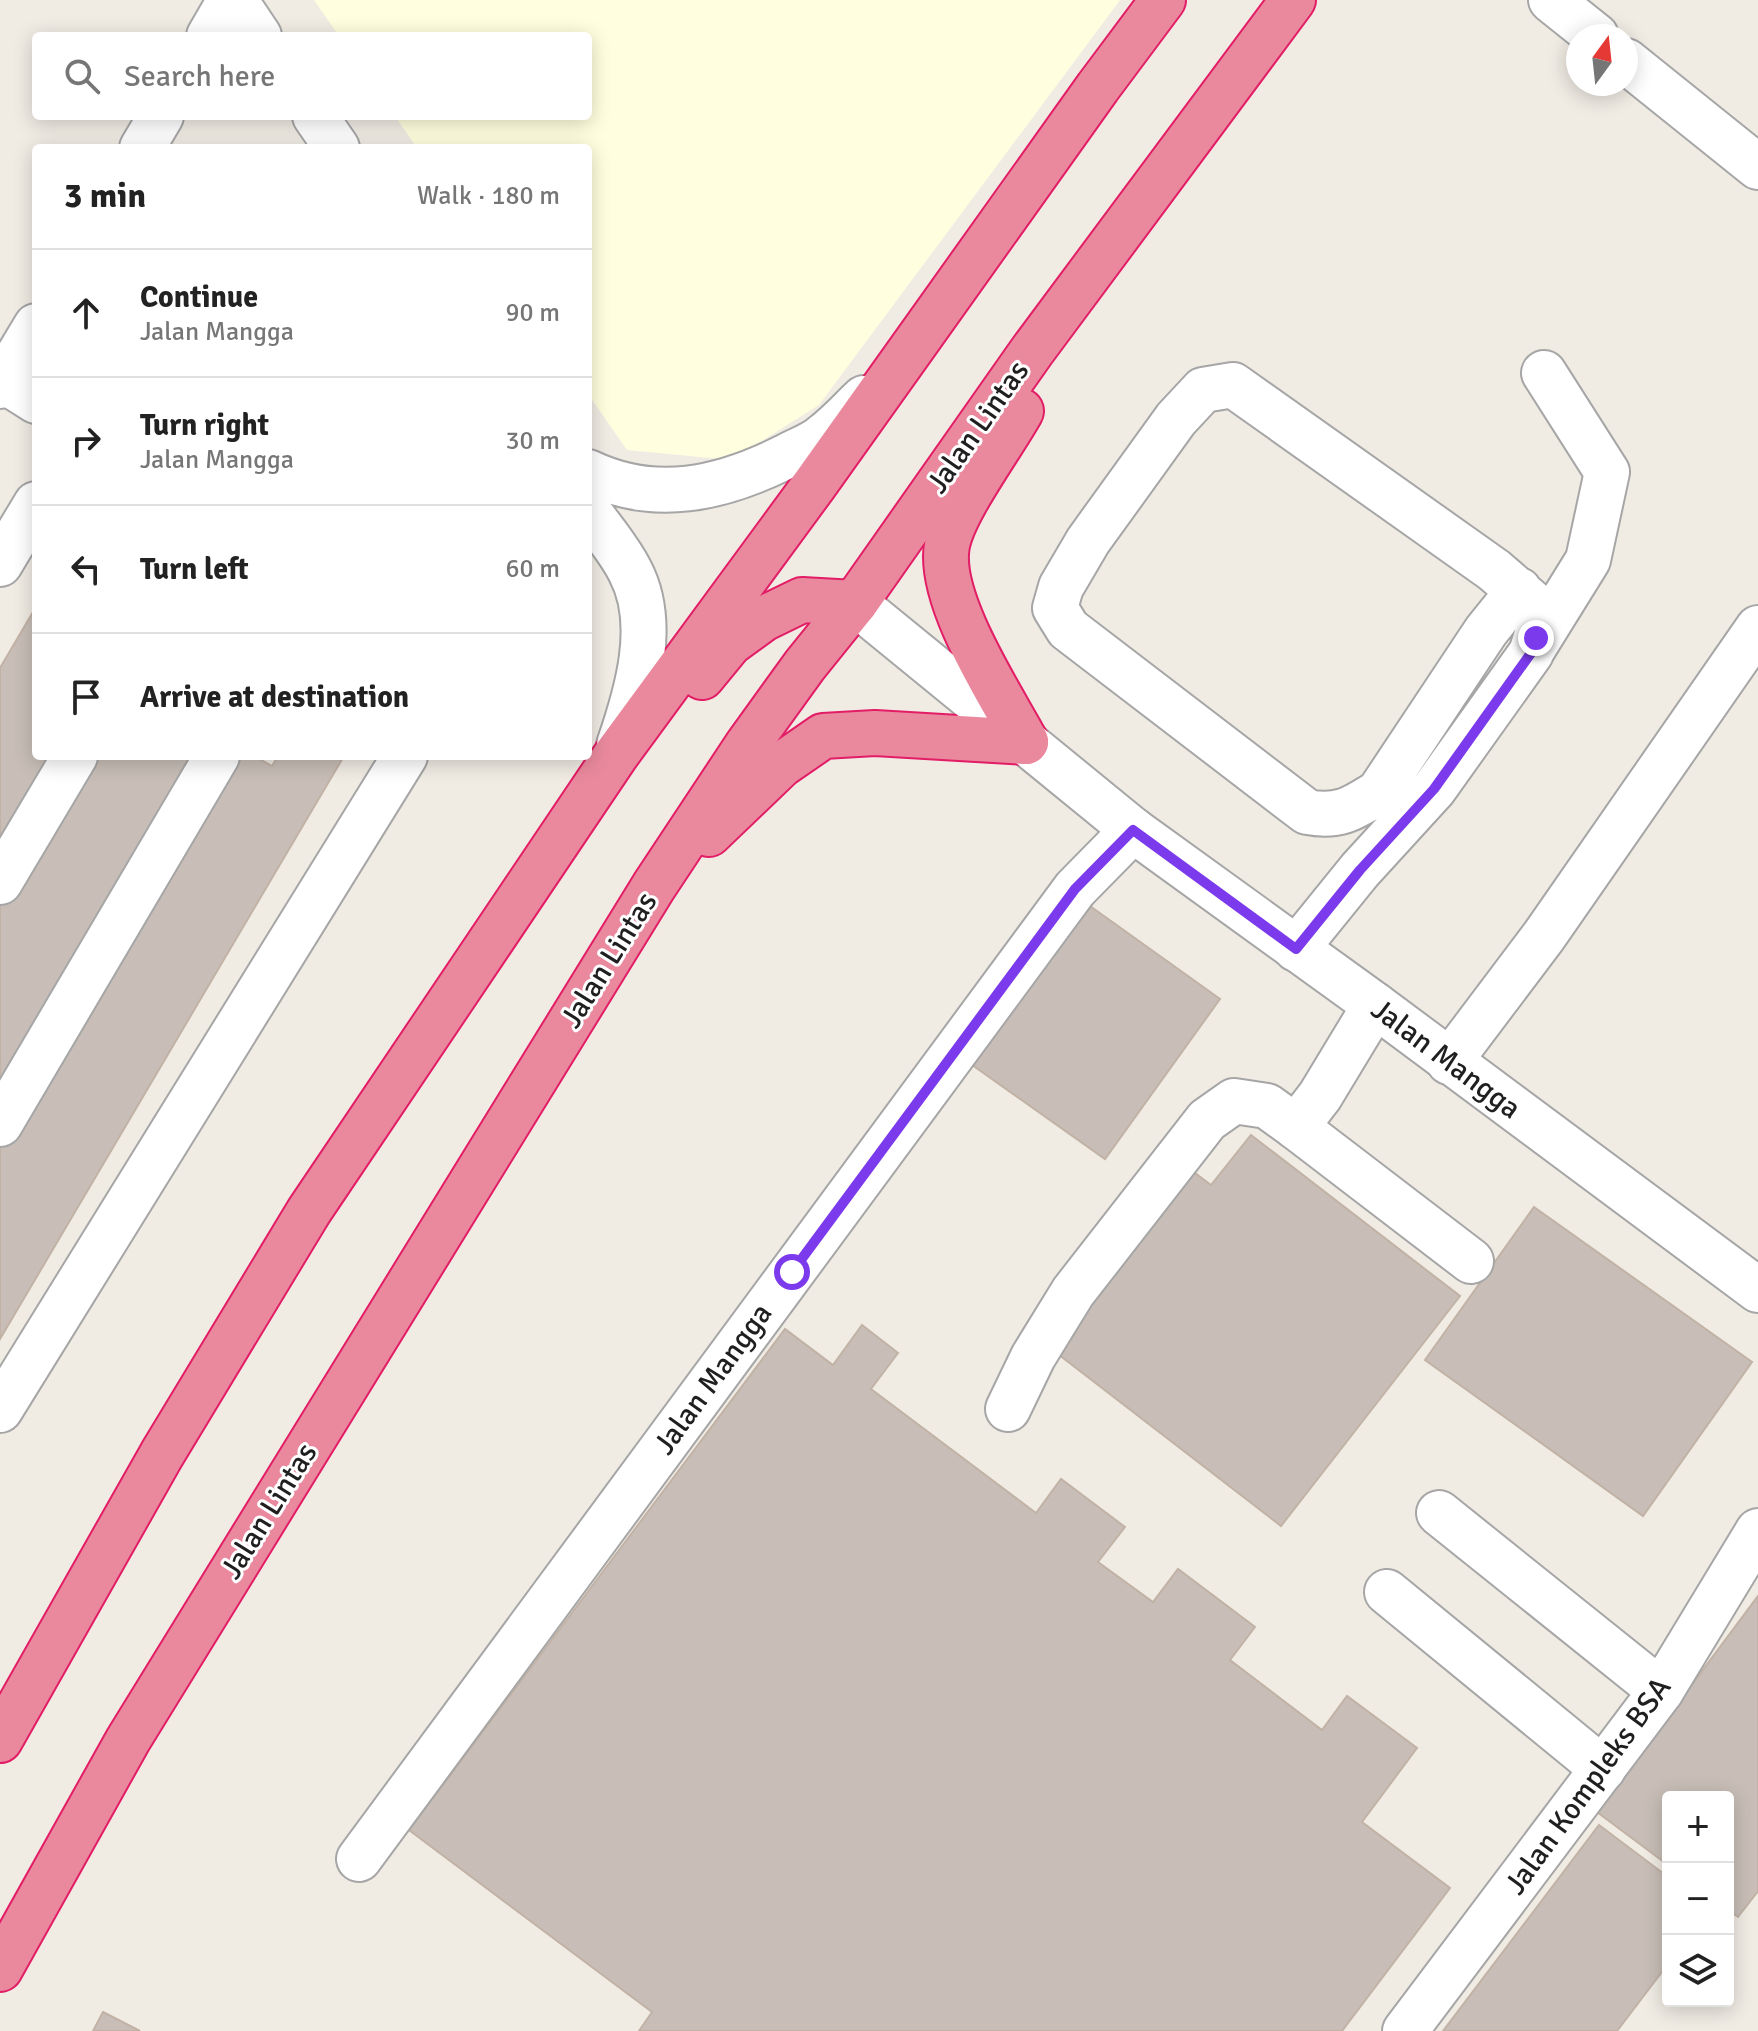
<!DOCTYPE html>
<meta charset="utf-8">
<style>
body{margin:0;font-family:Signika,sans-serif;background:#f6f6f6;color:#222}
.controls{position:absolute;right:24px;bottom:24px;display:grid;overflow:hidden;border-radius:8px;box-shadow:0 4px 20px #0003}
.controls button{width:72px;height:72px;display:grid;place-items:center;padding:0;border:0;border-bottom:2px solid #e0e0e0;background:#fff;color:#222;font:40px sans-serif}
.compass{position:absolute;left:1566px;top:24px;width:72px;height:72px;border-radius:50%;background:#fff;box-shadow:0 4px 20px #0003;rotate:15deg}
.stop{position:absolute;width:24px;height:24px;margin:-18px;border:6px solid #7c3aed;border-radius:50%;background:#fff}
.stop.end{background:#7c3aed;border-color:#fff;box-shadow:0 2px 8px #0008}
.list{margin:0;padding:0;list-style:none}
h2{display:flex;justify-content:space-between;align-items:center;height:104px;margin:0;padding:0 32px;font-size:34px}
h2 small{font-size:26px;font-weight:400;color:#767676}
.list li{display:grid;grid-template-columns:52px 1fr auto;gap:24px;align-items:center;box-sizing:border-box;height:128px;padding:0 32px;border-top:2px solid #e0e0e0}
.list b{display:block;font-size:30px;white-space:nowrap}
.list p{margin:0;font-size:26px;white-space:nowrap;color:#767676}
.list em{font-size:26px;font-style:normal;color:#767676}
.icon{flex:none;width:44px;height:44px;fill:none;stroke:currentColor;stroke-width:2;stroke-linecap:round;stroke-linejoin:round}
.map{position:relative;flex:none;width:1758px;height:2031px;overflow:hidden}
.search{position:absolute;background:#fff;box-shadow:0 4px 20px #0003;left:32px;top:32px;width:560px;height:88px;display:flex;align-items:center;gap:20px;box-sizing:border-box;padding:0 28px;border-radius:8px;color:#767676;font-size:30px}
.panel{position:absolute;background:#fff;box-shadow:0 4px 20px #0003;left:32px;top:144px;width:560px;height:616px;border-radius:8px}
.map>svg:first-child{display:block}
</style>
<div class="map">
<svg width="1758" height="2031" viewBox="0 0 1758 2031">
<rect width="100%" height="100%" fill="#f0ece4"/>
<!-- education -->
<path fill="#fffede" d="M314,0h806l-301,405 -88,55 -104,-10 -39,-56v-246h-171l-22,-32h193v-80h-249z"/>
<!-- building -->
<g fill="#c8beb7" stroke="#c2b2a6" stroke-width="2">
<path d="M36,607v149h218l18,10 6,-10h66l-344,583v-671z"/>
<path d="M1083,901l137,98 -115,160 -137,-97z"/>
<path d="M1251,1135l209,161 -179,230 -249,-192 139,-179 40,30z"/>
<path d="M1534,1207l218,155 -109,154 -218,-156z"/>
<path d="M862,1325l36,28 -27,36 165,124 25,-34 64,48 -27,35 55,40 25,-33 77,58 -25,33 92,70 25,-34 70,52 -55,74 88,66 -108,143h-703l13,-19 -243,-182 376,-501 48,36z"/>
<path d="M1758,1596v295l-20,26 -10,-7v-113h-60v68l-71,-53z"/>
<path d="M1599,1825l69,52v87l-51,67h-174z"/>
<path d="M103,2012l37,19h-47z"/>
</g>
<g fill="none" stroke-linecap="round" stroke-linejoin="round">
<!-- minor casing -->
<g stroke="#a6a6a6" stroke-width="48">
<g id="minor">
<path d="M235,0l24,36"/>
<path d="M1551,0l45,36"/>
<path d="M209,36l21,-36"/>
<path d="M1626,61l132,106"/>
<path d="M315,116l22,32"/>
<path d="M142,148l19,-32"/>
<path d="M3,380l33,21"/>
<path d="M0,386l36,-60"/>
<path d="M588,472c67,32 133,17 197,-15 12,-7 28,-12 38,-21 15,-11 28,-26 41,-38"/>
<path d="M588,510c14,20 31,39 42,61 28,52 7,122 -11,174"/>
<path d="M0,564l36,-60"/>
<path d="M855,603l278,227 242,175 383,285"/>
<path d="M1534,647l54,-87 19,-88 -63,-99"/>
<path d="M0,882l75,-126"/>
<path d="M1296,949l64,-79 74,-81 97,-136 10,-31 -4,-15 -43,-37 -261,-185 -30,5 -27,29 -88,122 -27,46 -6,21 13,21 239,183c32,6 45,-3 72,-20l107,-161 33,-41"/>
<path d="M1375,1005l-55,91 -24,31 175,134"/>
<path d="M1449,1062l95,-126 214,-308"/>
<path d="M0,1124l217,-368"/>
<path d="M1008,1409l25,-52 40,-65 134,-172 27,-19 33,5 29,21"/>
<path d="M0,1410l405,-654"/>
<path d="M1439,1513l222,178"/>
<path d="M1387,1592l216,177"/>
<path d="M359,1859l716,-970 58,-59"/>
<path d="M1405,2031l256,-340 97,-160"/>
</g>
</g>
<!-- highway casing -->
<g stroke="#e21d66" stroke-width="48">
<g id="highway">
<path d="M1021,411c-20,36 -67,98 -74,134 -10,54 53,149 79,197"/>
<path d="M702,677l28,-34 33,-24 39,-19 53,3"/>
<path d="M709,834l72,-69 42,-29 52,-3 151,9"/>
<path d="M0,1740l162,-286 147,-243 307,-456 199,-271 283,-397 65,-87"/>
<path d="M0,1969l128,-229 526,-854 94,-142 57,-79 50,-62 177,-252 261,-351"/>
</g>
</g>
<!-- minor -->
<use href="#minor" stroke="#fff" stroke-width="44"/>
<!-- highway -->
<use href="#highway" stroke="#ea899e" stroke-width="44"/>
</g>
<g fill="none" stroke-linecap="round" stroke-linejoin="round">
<!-- route -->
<path stroke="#7c3aed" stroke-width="10" d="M792,1272l283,-383 58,-59 163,119 64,-79 74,-81 97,-136 5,-15"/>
</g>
<g text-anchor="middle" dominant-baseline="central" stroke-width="6" stroke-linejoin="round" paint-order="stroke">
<!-- street labels -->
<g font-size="30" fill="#1f1f1f" stroke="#fff">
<text transform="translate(978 427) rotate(-55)">Jalan Lintas</text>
<text transform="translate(609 960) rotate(-58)">Jalan Lintas</text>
<text transform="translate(1446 1059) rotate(37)">Jalan Mangga</text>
<text transform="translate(713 1379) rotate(-54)">Jalan Mangga</text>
<text transform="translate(269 1511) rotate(-58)">Jalan Lintas</text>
<text transform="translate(1588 1786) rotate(-54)">Jalan Kompleks BSA</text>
</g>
</g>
</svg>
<div class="controls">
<button>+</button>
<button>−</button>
<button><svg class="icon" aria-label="layers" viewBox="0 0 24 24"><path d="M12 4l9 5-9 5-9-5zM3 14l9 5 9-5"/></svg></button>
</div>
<svg class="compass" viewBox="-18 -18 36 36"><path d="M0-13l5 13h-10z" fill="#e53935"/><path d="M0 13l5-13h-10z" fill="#767676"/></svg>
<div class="stop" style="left:792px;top:1272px"></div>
<div class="stop end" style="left:1536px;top:638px"></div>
<div class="search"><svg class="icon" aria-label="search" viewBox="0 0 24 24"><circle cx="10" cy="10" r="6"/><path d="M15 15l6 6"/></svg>Search here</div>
<section class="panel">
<h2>3 min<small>Walk · 180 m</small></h2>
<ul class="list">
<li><svg class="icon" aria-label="ahead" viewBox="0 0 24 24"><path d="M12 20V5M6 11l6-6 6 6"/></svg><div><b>Continue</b><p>Jalan Mangga</p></div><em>90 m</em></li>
<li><svg class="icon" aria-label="right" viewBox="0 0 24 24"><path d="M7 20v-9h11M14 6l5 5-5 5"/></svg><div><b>Turn right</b><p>Jalan Mangga</p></div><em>30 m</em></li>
<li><svg class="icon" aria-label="left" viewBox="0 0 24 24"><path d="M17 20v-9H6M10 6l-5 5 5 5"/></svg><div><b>Turn left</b></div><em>60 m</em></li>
<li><svg class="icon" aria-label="arrive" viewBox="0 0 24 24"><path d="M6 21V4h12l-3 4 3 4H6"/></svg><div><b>Arrive at destination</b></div></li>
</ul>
</section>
</div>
